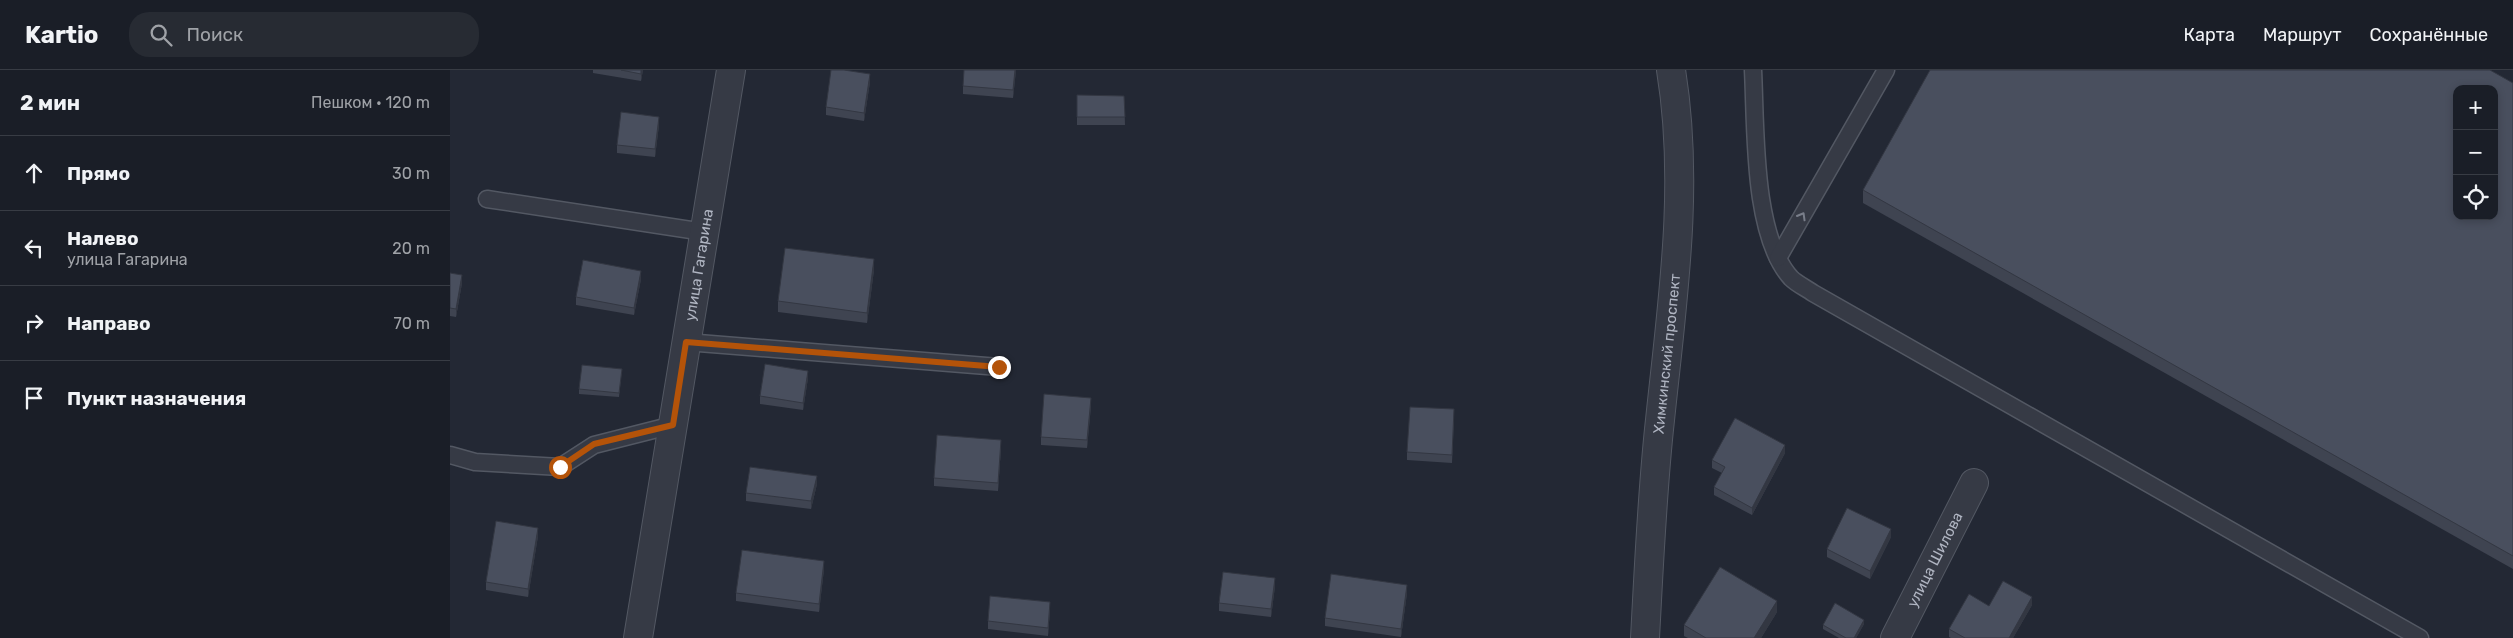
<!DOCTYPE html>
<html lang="ru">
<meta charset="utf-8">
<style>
body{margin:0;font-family:Rubik,sans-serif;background:#272b33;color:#f1f3f6}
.controls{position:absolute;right:15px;top:15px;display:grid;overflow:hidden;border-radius:10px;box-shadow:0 2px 8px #0003}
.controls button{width:45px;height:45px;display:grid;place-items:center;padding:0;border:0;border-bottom:1px solid #383c44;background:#1a1e27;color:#f1f3f6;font:25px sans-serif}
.stop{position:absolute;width:15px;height:15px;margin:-11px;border:4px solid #b45309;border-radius:50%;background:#fff}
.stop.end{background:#b45309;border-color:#fff;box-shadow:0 1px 5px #0008}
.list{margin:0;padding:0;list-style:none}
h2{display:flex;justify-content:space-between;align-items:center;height:65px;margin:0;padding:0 20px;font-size:21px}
h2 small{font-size:16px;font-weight:400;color:#9fa2a7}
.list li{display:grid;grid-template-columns:32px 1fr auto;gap:15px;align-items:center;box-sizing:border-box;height:75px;padding:0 20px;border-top:1px solid #383c44}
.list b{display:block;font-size:19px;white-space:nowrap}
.list p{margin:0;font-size:16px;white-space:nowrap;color:#9fa2a7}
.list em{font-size:16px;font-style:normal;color:#9fa2a7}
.icon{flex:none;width:28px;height:28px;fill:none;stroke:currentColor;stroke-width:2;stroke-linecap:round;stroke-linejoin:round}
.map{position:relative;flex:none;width:2063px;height:568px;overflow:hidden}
header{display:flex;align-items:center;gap:30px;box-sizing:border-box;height:70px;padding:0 25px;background:#1a1e27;border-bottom:1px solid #383c44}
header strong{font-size:24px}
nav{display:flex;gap:28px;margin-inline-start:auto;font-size:18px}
.search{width:350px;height:45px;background:#272b33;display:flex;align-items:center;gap:12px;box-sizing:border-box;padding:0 18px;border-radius:20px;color:#9fa2a7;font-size:19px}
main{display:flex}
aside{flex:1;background:#1a1e27}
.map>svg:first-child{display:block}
</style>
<header>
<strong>Kartio</strong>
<div class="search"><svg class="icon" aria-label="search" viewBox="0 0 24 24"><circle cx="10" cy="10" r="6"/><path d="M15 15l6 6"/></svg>Поиск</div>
<nav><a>Карта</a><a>Маршрут</a><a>Сохранённые</a></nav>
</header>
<main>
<aside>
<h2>2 мин<small>Пешком · 120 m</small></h2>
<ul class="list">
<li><svg class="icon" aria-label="ahead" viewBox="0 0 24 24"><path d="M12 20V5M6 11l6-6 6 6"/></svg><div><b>Прямо</b></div><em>30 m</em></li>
<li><svg class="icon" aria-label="left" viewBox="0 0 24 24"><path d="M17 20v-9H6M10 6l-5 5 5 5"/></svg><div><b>Налево</b><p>улица Гагарина</p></div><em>20 m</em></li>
<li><svg class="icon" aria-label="right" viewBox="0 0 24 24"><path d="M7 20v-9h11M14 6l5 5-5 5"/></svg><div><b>Направо</b></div><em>70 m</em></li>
<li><svg class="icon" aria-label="arrive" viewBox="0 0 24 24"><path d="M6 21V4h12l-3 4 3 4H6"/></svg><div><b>Пункт назначения</b></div></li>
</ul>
</aside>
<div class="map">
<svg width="2063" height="568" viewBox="0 0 2063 568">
<rect width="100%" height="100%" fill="#232834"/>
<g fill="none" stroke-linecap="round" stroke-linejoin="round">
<!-- service casing -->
<g stroke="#535863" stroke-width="19">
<g id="service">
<path d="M1303,0c3,57 -1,165 38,208 6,6 15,10 22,15l607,345"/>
<path d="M37,129l217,33"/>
<path d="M1328,188l108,-188"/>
<path d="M236,272l313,25"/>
<path d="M0,385l25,7 85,5 34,-22 79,-20"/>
</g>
</g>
<!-- minor casing -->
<g stroke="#535863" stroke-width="30">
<g id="minor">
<path id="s1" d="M188,568l93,-568"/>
<path id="s2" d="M1445,568l79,-155"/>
</g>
</g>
<!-- tertiary casing -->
<g stroke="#535863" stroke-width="30">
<g id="tertiary">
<path id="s3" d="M1195,568c4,-73 7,-146 15,-218 12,-116 30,-234 11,-350"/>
</g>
</g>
<!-- service -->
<use href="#service" stroke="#363a45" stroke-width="16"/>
<!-- minor -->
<use href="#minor" stroke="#363a45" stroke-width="28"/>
<!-- tertiary -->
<use href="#tertiary" stroke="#363a45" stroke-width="28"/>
</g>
<!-- wall -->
<g fill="#3f4451">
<path d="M143,0h50l-2,11 -48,-8z"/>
<path d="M566,0l-3,28 -50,-4v-8z"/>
<path d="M420,12l-6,39 -38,-6v-8z"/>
<path d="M2063,13v486l-650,-366v-13z"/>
<path d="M627,25l47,1 1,29h-48z"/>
<path d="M209,55l-4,32 -38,-4v-8z"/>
<path d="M424,200l-7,53 -89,-11v-11z"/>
<path d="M0,203l12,10 -6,34 -6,-1z"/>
<path d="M191,209l-7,36 -58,-10v-8z"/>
<path d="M172,299l-3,28 -40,-3v-5z"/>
<path d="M358,308l-5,32 -43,-6v-8z"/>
<path d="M641,336l-4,42 -46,-3v-8z"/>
<path d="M1004,347l-2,46 -45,-3v-8z"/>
<path d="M551,378l-3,43 -64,-5v-8z"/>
<path d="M1335,383l-33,62 -38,-20v-8l8,-14 -10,-5v-8z"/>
<path d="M367,414l-6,25 -65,-8v-8z"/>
<path d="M88,466l-10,61 -42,-7v-8z"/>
<path d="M1441,467l-21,42 -43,-22v-8z"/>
<path d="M374,499l-5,43 -83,-11v-8z"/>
<path d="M825,516l-4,31 -52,-6v-8z"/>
<path d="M957,523l-6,44 -76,-11v-8z"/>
<path d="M1582,535l-19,33h-62l-2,-1v-8l40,-23z"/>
<path d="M600,540l-2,26 -60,-7v-8z"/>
<path d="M1327,542l-16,26h-73l-4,-2v-11z"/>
<path d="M1414,554l-8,14h-17l-16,-9v-4z"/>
</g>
<!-- shaded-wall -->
<g fill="#333742">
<path d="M191,0h2l-2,11z"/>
<path d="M565,0h1l-3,28v-8z"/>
<path d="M420,4v8l-6,39v-8z"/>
<path d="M209,47v8l-4,32v-8z"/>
<path d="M424,189v11l-7,53v-10z"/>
<path d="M191,201v8l-7,36v-7z"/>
<path d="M12,205v8l-6,34v-8z"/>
<path d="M358,301v7l-5,32v-7z"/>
<path d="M641,328v8l-4,42v-8z"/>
<path d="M551,370v8l-3,43v-8z"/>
<path d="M1335,375v8l-33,62v-7z"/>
<path d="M367,406v8l-6,25v-8z"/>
<path d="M88,458v8l-10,61v-8z"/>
<path d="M1441,459v8l-21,42v-8z"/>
<path d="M374,491v8l-5,43v-8z"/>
<path d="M825,508v8l-4,31v-8z"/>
<path d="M957,515v8l-6,44v-8z"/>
<path d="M1582,527v8l-19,33h-4z"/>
<path d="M1327,531v11l-16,26h-7z"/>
<path d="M600,532v8l-2,26v-8z"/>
<path d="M1414,550v4l-8,14h-2z"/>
</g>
<!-- building -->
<g fill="#494f5e" stroke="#333742" fill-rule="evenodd">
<path d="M171,0h20v4z"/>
<path d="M381,0h13l26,4 -6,39 -38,-6z"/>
<path d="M514,0h51l-2,20 -50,-4z"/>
<path d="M1480,0h560l23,13v473l-650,-366zM2007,19h37v127h-37z"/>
<path d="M627,25l47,1 1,21h-48z"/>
<path d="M171,42l38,5 -4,32 -38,-4z"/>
<path d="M335,178l89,11 -7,54 -89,-12z"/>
<path d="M133,190l58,11 -7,37 -58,-11z"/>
<path d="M0,203l12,2 -6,34 -6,-1z"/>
<path d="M315,294l43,7 -5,32 -43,-7z"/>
<path d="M132,295l40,4 -3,24 -40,-4z"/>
<path d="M594,324l47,4 -4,42 -46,-3z"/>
<path d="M960,337l44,2 -2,46 -45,-3z"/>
<path d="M1285,348l50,27 -33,63 -38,-21 11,-20 -13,-7z"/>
<path d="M487,365l64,5 -3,43 -64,-5z"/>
<path d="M300,397l67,9 -6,25 -65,-8z"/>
<path d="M1397,438l44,21 -21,42 -43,-22z"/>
<path d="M46,451l42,7 -10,61 -42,-7z"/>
<path d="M292,480l82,11 -5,43 -83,-11z"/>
<path d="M1270,497l57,34 -23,37h-48l-22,-13z"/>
<path d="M773,502l52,6 -4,31 -52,-6z"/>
<path d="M881,504l76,11 -6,44 -76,-11z"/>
<path d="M1553,511l29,16 -23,41h-44l-16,-9 20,-35 20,12z"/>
<path d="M540,526l60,6 -2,26 -60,-7z"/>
<path d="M1385,533l29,17 -10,18h-8l-23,-13z"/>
</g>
<!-- one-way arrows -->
<defs><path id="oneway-chevron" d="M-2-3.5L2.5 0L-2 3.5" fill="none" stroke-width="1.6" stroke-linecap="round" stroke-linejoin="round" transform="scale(1.25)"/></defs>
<use stroke="#797e8a" href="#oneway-chevron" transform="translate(1352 146) rotate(-60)"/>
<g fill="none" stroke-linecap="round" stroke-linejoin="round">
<!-- route -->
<path stroke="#b45309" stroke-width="6" d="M110,397l34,-23 79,-19 13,-83 313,25"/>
</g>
<g text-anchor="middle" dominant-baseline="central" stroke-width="4.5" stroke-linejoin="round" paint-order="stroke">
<!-- street labels -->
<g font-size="15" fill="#b0b5c2" stroke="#1b202a">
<text stroke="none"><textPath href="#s1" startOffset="378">улица Гагарина</textPath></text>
<text stroke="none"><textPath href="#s3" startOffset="285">Химкинский проспект</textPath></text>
<text stroke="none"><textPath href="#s2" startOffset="88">улица Шилова</textPath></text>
</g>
</g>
</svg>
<div class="controls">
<button>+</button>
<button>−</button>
<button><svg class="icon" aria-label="locate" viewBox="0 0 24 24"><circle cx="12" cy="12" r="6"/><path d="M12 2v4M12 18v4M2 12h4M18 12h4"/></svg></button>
</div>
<div class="stop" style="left:110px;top:397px"></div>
<div class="stop end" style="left:549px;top:297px"></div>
</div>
</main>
